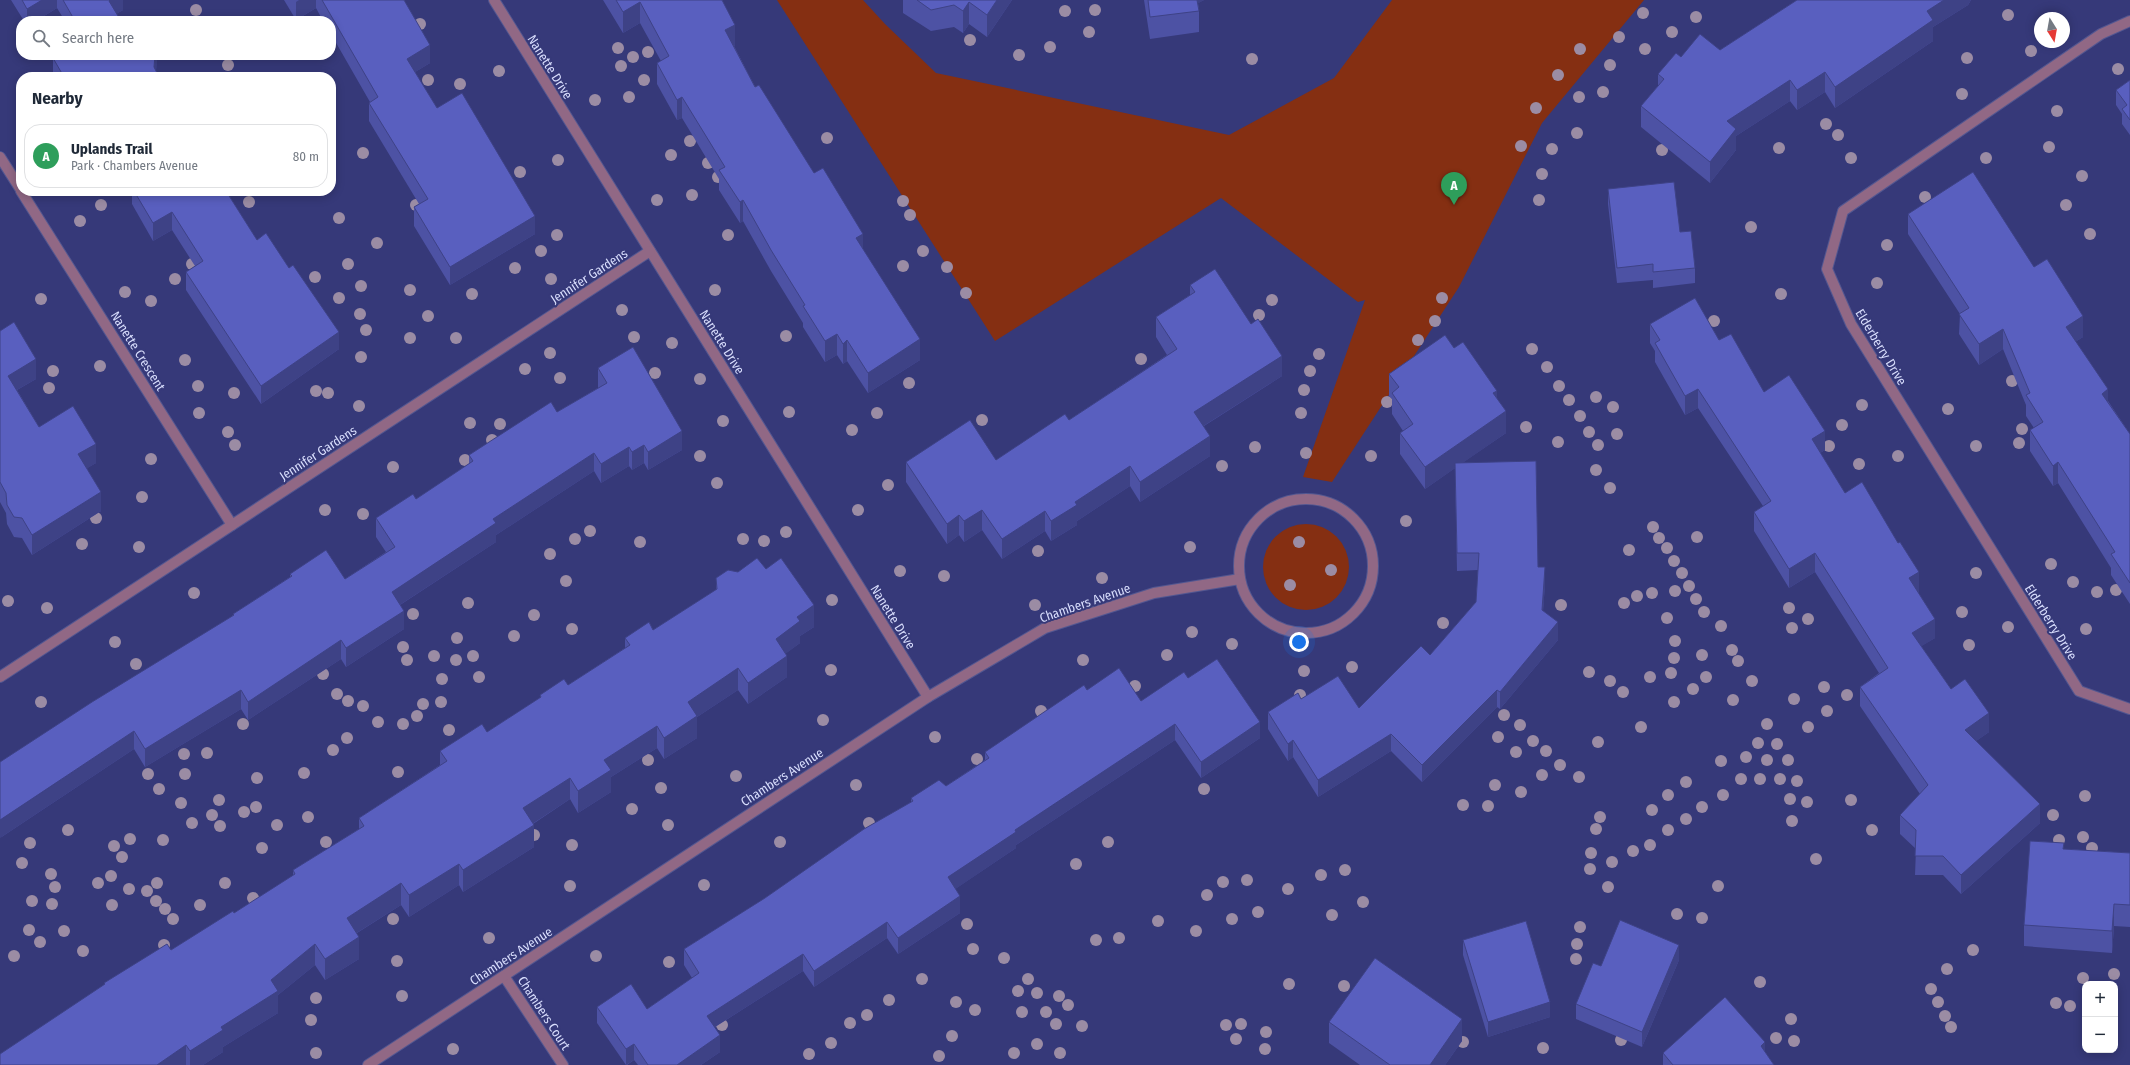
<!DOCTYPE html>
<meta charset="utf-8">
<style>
body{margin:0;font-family:"Fira Sans Condensed",sans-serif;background:#f2f2f3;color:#1f2937}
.controls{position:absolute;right:12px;bottom:12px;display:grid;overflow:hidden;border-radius:8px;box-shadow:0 2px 10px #0003}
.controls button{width:36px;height:36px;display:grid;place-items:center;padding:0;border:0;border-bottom:1px solid #e0e1e3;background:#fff;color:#1f2937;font:20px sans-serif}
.compass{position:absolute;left:2034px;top:12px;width:36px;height:36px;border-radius:50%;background:#fff;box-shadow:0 2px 10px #0003;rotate:169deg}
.you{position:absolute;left:1299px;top:642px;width:14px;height:14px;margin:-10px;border:3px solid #fff;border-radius:50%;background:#1a73e8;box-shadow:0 0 0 6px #1a73e833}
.badge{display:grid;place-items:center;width:26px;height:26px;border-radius:50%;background:#6f6937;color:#fff;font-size:13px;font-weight:700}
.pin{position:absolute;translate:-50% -33px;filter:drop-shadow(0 1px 2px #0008)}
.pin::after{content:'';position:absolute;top:21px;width:14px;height:12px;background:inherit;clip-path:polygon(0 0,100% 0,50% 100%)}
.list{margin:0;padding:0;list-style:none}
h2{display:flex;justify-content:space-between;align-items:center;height:52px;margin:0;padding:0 16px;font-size:17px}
h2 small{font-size:13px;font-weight:400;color:#747a83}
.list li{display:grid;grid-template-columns:26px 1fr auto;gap:12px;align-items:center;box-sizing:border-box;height:64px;margin:0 8px 8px;padding:0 8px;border:1px solid #e0e1e3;border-radius:16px}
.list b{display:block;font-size:15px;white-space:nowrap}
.list p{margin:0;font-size:13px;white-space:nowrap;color:#747a83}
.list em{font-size:13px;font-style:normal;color:#747a83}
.icon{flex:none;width:22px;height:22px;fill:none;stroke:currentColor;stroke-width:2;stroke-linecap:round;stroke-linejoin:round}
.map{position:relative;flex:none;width:2130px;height:1065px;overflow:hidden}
.search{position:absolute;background:#fff;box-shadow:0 2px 10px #0003;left:16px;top:16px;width:320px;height:44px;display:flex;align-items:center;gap:10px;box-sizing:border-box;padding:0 14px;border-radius:16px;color:#747a83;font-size:15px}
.panel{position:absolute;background:#fff;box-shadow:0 2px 10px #0003;left:16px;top:72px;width:320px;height:124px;border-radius:16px}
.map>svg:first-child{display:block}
</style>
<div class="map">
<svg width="2130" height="1065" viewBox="0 0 2130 1065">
<rect width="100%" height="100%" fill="#363979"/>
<!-- green -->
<g fill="#852f12">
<path d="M777,0h86l22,24 51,49 293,62 105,-57 58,-78h252l-102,123 -83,164 -127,195 -29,-5 62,-177 -7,2 -137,-104 -226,143z"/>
<circle cx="1306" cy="567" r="43"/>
</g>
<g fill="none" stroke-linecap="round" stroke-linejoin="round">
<!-- minor casing -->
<g stroke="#535791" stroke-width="12">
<g id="minor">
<path d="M494,0l434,697"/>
<path d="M2130,21l-29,13 -258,177 -16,58 24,55 228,367 51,18"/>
<path d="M0,157l21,33"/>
<path d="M21,191l211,334"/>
<circle cx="1306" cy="566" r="67"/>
<path d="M0,677l650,-426"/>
<path d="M504,976l59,89"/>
<path d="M368,1065l560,-368 117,-69 109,-35 86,-14"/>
</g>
</g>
<!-- minor -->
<use href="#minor" stroke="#916885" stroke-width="10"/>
</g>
<!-- trees -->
<g fill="#9b8ca4">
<circle cx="196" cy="10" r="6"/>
<circle cx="1095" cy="10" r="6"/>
<circle cx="1065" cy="11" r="6"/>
<circle cx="1643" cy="13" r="6"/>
<circle cx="2008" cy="15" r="6"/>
<circle cx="1696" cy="17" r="6"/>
<circle cx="420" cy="24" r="6"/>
<circle cx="1089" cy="32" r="6"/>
<circle cx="1672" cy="32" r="6"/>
<circle cx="1619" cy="37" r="6"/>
<circle cx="970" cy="40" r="6"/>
<circle cx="1050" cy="47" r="6"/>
<circle cx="618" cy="48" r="6"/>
<circle cx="1580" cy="49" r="6"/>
<circle cx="1645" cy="49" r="6"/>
<circle cx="2031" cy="51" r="6"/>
<circle cx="648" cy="52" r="6"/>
<circle cx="1019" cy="55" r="6"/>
<circle cx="633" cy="57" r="6"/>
<circle cx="1967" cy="58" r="6"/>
<circle cx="1252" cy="59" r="6"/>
<circle cx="228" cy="65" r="6"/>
<circle cx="1610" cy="65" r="6"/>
<circle cx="621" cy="66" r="6"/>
<circle cx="2118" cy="69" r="6"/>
<circle cx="499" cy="71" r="6"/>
<circle cx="1558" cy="75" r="6"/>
<circle cx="428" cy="80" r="6"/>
<circle cx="644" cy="80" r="6"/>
<circle cx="460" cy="84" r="6"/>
<circle cx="1603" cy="92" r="6"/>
<circle cx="1962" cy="94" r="6"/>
<circle cx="629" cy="97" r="6"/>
<circle cx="1579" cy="97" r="6"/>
<circle cx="595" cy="100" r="6"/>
<circle cx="1536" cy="108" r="6"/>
<circle cx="2057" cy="111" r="6"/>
<circle cx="1826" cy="124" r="6"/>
<circle cx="1577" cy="133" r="6"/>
<circle cx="1838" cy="135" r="6"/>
<circle cx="827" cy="138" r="6"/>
<circle cx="690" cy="141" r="6"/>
<circle cx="1521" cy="146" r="6"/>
<circle cx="2049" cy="147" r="6"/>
<circle cx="1779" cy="148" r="6"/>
<circle cx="1552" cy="149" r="6"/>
<circle cx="1662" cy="150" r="6"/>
<circle cx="363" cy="153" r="6"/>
<circle cx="671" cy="155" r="6"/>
<circle cx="1851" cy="158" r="6"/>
<circle cx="1986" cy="158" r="6"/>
<circle cx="558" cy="160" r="6"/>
<circle cx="708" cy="163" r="6"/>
<circle cx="520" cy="172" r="6"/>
<circle cx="1542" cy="174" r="6"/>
<circle cx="2082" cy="176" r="6"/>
<circle cx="718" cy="177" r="6"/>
<circle cx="692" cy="195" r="6"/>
<circle cx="1925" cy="197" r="6"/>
<circle cx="657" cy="200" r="6"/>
<circle cx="1539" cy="200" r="6"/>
<circle cx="903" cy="201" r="6"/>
<circle cx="249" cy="202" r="6"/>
<circle cx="101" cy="205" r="6"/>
<circle cx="416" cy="205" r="6"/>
<circle cx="2066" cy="205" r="6"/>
<circle cx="910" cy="215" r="6"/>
<circle cx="339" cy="218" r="6"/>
<circle cx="80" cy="221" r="6"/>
<circle cx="1751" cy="227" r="6"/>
<circle cx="2090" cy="234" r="6"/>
<circle cx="557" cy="235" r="6"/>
<circle cx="728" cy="235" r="6"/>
<circle cx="377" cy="243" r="6"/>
<circle cx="1887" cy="245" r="6"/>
<circle cx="541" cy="251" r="6"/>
<circle cx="923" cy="251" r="6"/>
<circle cx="192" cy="264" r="6"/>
<circle cx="348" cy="264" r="6"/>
<circle cx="903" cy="266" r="6"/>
<circle cx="947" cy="267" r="6"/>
<circle cx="515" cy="268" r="6"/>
<circle cx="315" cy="277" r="6"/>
<circle cx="175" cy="279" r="6"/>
<circle cx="551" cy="279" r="6"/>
<circle cx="1877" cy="283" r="6"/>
<circle cx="361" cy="286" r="6"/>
<circle cx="410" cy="290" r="6"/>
<circle cx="715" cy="290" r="6"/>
<circle cx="125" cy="292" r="6"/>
<circle cx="966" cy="293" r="6"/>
<circle cx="472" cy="294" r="6"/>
<circle cx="1781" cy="294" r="6"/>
<circle cx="339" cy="298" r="6"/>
<circle cx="1442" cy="298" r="6"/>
<circle cx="41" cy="299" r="6"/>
<circle cx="1272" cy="300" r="6"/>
<circle cx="151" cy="301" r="6"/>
<circle cx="622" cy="310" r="6"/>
<circle cx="360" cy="314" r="6"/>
<circle cx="1259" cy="315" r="6"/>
<circle cx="428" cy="316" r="6"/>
<circle cx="1435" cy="321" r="6"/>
<circle cx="1714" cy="321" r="6"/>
<circle cx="366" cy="330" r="6"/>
<circle cx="786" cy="336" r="6"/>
<circle cx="634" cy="337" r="6"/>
<circle cx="410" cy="338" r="6"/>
<circle cx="456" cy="338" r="6"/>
<circle cx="1418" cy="340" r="6"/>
<circle cx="672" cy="343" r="6"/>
<circle cx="1532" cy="349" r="6"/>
<circle cx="550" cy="353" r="6"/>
<circle cx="1319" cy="354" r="6"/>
<circle cx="361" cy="357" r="6"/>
<circle cx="1141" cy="359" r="6"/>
<circle cx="185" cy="360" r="6"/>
<circle cx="100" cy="366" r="6"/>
<circle cx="1547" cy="367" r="6"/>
<circle cx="525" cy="369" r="6"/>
<circle cx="53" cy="371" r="6"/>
<circle cx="1310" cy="371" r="6"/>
<circle cx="655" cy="373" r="6"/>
<circle cx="560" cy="378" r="6"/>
<circle cx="700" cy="379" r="6"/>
<circle cx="2012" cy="381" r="6"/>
<circle cx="909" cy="383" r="6"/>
<circle cx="198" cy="386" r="6"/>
<circle cx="1559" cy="386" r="6"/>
<circle cx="49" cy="388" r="6"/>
<circle cx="1304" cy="390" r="6"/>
<circle cx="316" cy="391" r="6"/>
<circle cx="234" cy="393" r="6"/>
<circle cx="328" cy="393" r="6"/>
<circle cx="1596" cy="397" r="6"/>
<circle cx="1569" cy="400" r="6"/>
<circle cx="1387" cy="402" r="6"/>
<circle cx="1862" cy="405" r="6"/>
<circle cx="359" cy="406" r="6"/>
<circle cx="1613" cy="407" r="6"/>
<circle cx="1948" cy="409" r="6"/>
<circle cx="789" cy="412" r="6"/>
<circle cx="199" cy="413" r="6"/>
<circle cx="877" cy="413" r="6"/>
<circle cx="1301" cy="413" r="6"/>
<circle cx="1580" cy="416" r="6"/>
<circle cx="982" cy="420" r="6"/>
<circle cx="723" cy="421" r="6"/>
<circle cx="470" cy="423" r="6"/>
<circle cx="500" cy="424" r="6"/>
<circle cx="1842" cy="425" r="6"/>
<circle cx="1526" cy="427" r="6"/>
<circle cx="2022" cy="429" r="6"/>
<circle cx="852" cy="430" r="6"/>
<circle cx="228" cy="432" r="6"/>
<circle cx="1589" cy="432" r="6"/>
<circle cx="1617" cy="434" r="6"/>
<circle cx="492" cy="440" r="6"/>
<circle cx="1558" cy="442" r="6"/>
<circle cx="2019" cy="443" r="6"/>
<circle cx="235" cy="445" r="6"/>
<circle cx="1598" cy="445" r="6"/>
<circle cx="1829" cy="446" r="6"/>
<circle cx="1976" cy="446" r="6"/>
<circle cx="1255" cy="447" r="6"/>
<circle cx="1306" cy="453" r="6"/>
<circle cx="700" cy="456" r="6"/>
<circle cx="1371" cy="456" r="6"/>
<circle cx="1898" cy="456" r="6"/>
<circle cx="151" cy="459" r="6"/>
<circle cx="465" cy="460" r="6"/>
<circle cx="1859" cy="464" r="6"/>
<circle cx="1222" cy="466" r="6"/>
<circle cx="393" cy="467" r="6"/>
<circle cx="1596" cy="470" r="6"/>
<circle cx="717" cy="483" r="6"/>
<circle cx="888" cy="485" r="6"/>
<circle cx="1610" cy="488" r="6"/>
<circle cx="142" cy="497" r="6"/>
<circle cx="325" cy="510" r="6"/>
<circle cx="858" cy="510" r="6"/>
<circle cx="363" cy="514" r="6"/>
<circle cx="96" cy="518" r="6"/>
<circle cx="1406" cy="521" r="6"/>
<circle cx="1653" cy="527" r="6"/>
<circle cx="590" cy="531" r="6"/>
<circle cx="786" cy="532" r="6"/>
<circle cx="1697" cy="537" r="6"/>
<circle cx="1659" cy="538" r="6"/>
<circle cx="575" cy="539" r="6"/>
<circle cx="743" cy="539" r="6"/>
<circle cx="764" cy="541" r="6"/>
<circle cx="640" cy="542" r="6"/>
<circle cx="1299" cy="542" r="6"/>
<circle cx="82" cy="544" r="6"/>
<circle cx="139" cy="547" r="6"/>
<circle cx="1190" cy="547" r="6"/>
<circle cx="1667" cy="548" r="6"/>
<circle cx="1629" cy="550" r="6"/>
<circle cx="1038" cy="551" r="6"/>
<circle cx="550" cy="554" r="6"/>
<circle cx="1674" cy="561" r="6"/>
<circle cx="2051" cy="564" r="6"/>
<circle cx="1331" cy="570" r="6"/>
<circle cx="900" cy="571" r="6"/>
<circle cx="1682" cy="573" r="6"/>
<circle cx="1976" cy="573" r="6"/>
<circle cx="944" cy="576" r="6"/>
<circle cx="1102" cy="578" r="6"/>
<circle cx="566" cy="581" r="6"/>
<circle cx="2073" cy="582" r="6"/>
<circle cx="1290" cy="585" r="6"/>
<circle cx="1689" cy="586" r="6"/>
<circle cx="2116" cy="590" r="6"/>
<circle cx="1675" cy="591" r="6"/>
<circle cx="2097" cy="592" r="6"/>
<circle cx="194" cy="593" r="6"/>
<circle cx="1652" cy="593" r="6"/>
<circle cx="1637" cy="596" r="6"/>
<circle cx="1696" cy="599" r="6"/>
<circle cx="832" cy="600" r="6"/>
<circle cx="8" cy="601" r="6"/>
<circle cx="468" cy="603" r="6"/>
<circle cx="1624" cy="603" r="6"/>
<circle cx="1035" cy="605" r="6"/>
<circle cx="1561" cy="605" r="6"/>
<circle cx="47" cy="608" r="6"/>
<circle cx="1789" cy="608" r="6"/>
<circle cx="1704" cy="612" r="6"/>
<circle cx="1962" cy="612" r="6"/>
<circle cx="413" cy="614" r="6"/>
<circle cx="534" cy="615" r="6"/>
<circle cx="1667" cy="618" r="6"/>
<circle cx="1808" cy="619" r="6"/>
<circle cx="1443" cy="623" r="6"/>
<circle cx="1721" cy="626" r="6"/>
<circle cx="2008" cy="627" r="6"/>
<circle cx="1792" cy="628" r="6"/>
<circle cx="572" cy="629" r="6"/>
<circle cx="2086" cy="629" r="6"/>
<circle cx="1192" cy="632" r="6"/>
<circle cx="514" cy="636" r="6"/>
<circle cx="457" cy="638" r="6"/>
<circle cx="1675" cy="641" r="6"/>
<circle cx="115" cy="642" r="6"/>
<circle cx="1232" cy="644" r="6"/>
<circle cx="1969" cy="645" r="6"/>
<circle cx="403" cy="647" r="6"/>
<circle cx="1732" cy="650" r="6"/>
<circle cx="1167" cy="655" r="6"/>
<circle cx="1702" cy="655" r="6"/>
<circle cx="434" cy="656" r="6"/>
<circle cx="473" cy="656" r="6"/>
<circle cx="1674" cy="658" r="6"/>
<circle cx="407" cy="660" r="6"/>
<circle cx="456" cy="660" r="6"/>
<circle cx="1083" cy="660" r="6"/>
<circle cx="1738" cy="661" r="6"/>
<circle cx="136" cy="664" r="6"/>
<circle cx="1352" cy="667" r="6"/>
<circle cx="831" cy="670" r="6"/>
<circle cx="1304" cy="671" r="6"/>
<circle cx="1589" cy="672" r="6"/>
<circle cx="1671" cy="673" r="6"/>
<circle cx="323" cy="674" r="6"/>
<circle cx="479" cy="677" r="6"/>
<circle cx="1650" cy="677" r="6"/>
<circle cx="1706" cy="677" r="6"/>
<circle cx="442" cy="679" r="6"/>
<circle cx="1610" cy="681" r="6"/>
<circle cx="1752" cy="681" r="6"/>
<circle cx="1135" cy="686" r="6"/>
<circle cx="1824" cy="687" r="6"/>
<circle cx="1693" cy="689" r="6"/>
<circle cx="1623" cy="692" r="6"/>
<circle cx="337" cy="694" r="6"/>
<circle cx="1300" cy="695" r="6"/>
<circle cx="1847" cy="695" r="6"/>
<circle cx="1794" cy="699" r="6"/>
<circle cx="1733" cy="700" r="6"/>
<circle cx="348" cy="701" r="6"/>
<circle cx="41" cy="702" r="6"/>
<circle cx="441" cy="702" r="6"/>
<circle cx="1674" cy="702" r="6"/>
<circle cx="423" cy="704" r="6"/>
<circle cx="363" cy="706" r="6"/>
<circle cx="1041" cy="711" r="6"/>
<circle cx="1827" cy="711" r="6"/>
<circle cx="1504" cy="715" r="6"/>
<circle cx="417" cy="716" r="6"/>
<circle cx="823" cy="720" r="6"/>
<circle cx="378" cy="722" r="6"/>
<circle cx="243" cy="724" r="6"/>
<circle cx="403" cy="724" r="6"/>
<circle cx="1767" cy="724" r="6"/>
<circle cx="1520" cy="725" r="6"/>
<circle cx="1641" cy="727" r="6"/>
<circle cx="1808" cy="727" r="6"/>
<circle cx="449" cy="730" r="6"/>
<circle cx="935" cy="737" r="6"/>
<circle cx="1498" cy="737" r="6"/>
<circle cx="347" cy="738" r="6"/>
<circle cx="1533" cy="741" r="6"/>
<circle cx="1598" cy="742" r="6"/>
<circle cx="1758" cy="743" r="6"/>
<circle cx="1777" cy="744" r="6"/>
<circle cx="333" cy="750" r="6"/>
<circle cx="1546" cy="751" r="6"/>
<circle cx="1516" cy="752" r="6"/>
<circle cx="207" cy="753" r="6"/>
<circle cx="184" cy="754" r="6"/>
<circle cx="1746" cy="757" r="6"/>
<circle cx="977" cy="759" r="6"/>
<circle cx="648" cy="760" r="6"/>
<circle cx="1767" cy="760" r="6"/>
<circle cx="1788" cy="760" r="6"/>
<circle cx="1721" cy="761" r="6"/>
<circle cx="1560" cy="765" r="6"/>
<circle cx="398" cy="772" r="6"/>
<circle cx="304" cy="773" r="6"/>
<circle cx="148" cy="774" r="6"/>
<circle cx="185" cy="774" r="6"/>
<circle cx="1542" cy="775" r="6"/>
<circle cx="736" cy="776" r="6"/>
<circle cx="1579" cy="777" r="6"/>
<circle cx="257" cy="778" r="6"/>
<circle cx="1741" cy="779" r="6"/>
<circle cx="1760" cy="779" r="6"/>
<circle cx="1780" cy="779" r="6"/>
<circle cx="1797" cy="781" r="6"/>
<circle cx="1686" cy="782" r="6"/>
<circle cx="856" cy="785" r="6"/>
<circle cx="1495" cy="785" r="6"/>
<circle cx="661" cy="788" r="6"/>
<circle cx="159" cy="789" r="6"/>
<circle cx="1204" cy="789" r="6"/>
<circle cx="1521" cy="792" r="6"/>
<circle cx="1668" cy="795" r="6"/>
<circle cx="1723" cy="795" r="6"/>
<circle cx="2085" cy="796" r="6"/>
<circle cx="1790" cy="799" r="6"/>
<circle cx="219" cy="800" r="6"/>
<circle cx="1851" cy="800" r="6"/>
<circle cx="1807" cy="802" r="6"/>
<circle cx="181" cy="803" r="6"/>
<circle cx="1463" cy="805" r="6"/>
<circle cx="1488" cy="806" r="6"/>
<circle cx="256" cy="807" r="6"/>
<circle cx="1702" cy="807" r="6"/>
<circle cx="632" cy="809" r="6"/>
<circle cx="1652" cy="810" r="6"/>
<circle cx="244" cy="812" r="6"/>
<circle cx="212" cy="815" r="6"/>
<circle cx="2053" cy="815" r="6"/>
<circle cx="308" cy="817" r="6"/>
<circle cx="1600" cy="817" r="6"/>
<circle cx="1686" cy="819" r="6"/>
<circle cx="1792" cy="821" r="6"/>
<circle cx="192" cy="823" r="6"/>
<circle cx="869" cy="823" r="6"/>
<circle cx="277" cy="825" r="6"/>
<circle cx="668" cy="825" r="6"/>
<circle cx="220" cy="826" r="6"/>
<circle cx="1596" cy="829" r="6"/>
<circle cx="68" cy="830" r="6"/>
<circle cx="1668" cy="830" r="6"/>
<circle cx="1872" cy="830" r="6"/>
<circle cx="534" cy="835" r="6"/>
<circle cx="2083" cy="837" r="6"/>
<circle cx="130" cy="839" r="6"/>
<circle cx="163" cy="840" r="6"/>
<circle cx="2059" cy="840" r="6"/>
<circle cx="326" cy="842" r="6"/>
<circle cx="780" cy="842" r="6"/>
<circle cx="1108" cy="842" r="6"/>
<circle cx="30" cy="843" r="6"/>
<circle cx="572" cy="845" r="6"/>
<circle cx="1650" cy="845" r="6"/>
<circle cx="114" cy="846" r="6"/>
<circle cx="262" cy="848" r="6"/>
<circle cx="2092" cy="848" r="6"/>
<circle cx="1633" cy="851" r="6"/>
<circle cx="1591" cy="853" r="6"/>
<circle cx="122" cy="857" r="6"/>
<circle cx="1816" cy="859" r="6"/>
<circle cx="1612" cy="862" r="6"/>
<circle cx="22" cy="863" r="6"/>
<circle cx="1076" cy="864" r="6"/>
<circle cx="1590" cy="869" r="6"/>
<circle cx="1345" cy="870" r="6"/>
<circle cx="51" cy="874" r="6"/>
<circle cx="1321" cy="875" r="6"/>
<circle cx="111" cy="876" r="6"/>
<circle cx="1247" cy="880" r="6"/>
<circle cx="1223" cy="882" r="6"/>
<circle cx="98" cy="883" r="6"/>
<circle cx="157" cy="883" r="6"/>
<circle cx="225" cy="883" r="6"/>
<circle cx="704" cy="885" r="6"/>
<circle cx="570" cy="886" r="6"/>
<circle cx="1718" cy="886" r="6"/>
<circle cx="55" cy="887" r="6"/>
<circle cx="1608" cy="887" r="6"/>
<circle cx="129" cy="889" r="6"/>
<circle cx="1288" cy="889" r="6"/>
<circle cx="147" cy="891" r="6"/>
<circle cx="1207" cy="895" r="6"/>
<circle cx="253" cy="898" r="6"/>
<circle cx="32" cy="901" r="6"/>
<circle cx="156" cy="901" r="6"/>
<circle cx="1363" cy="902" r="6"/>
<circle cx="52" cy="904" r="6"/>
<circle cx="112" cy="905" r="6"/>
<circle cx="200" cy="905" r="6"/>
<circle cx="165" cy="909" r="6"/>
<circle cx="1258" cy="912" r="6"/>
<circle cx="1677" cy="914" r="6"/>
<circle cx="1332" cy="915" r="6"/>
<circle cx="1702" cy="918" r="6"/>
<circle cx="173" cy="919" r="6"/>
<circle cx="393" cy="919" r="6"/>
<circle cx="1232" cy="919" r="6"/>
<circle cx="1158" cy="921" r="6"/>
<circle cx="967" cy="924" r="6"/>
<circle cx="1580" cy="927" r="6"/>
<circle cx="29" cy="930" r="6"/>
<circle cx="64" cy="931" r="6"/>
<circle cx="1196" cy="931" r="6"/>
<circle cx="489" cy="938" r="6"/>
<circle cx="1119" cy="938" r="6"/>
<circle cx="1096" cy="940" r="6"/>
<circle cx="40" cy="942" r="6"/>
<circle cx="1577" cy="944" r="6"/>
<circle cx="164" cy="945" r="6"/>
<circle cx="973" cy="949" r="6"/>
<circle cx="1973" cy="950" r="6"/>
<circle cx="83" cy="951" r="6"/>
<circle cx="14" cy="956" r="6"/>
<circle cx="596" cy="956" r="6"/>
<circle cx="1004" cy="958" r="6"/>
<circle cx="1576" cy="959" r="6"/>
<circle cx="397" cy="961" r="6"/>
<circle cx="669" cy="962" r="6"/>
<circle cx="1947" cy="969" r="6"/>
<circle cx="2114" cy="974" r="6"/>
<circle cx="2083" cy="978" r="6"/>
<circle cx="922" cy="979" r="6"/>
<circle cx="1028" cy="979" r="6"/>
<circle cx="1760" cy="982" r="6"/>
<circle cx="1289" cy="984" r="6"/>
<circle cx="1344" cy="986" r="6"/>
<circle cx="1931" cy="989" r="6"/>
<circle cx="1018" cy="991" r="6"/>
<circle cx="1037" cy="993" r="6"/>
<circle cx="402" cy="996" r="6"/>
<circle cx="1059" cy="996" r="6"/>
<circle cx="316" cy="998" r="6"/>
<circle cx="889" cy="1000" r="6"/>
<circle cx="956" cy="1002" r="6"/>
<circle cx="1938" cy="1002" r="6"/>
<circle cx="2056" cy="1003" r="6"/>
<circle cx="1068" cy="1005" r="6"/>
<circle cx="2070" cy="1006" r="6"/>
<circle cx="975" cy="1010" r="6"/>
<circle cx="1022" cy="1012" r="6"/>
<circle cx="1046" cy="1012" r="6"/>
<circle cx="867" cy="1015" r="6"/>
<circle cx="1945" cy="1016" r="6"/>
<circle cx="1791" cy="1019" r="6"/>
<circle cx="311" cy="1020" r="6"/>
<circle cx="850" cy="1023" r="6"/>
<circle cx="1056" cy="1024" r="6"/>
<circle cx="1241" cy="1024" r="6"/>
<circle cx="722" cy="1025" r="6"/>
<circle cx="1226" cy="1025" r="6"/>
<circle cx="1082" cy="1026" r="6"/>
<circle cx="1951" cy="1027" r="6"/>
<circle cx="1266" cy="1032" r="6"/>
<circle cx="952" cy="1036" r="6"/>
<circle cx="1776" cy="1038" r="6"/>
<circle cx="1236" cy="1039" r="6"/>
<circle cx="1621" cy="1040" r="6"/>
<circle cx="1794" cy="1041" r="6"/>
<circle cx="1463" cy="1042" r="6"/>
<circle cx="831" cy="1043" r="6"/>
<circle cx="1037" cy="1044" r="6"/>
<circle cx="1543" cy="1048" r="6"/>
<circle cx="453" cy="1049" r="6"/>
<circle cx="1265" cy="1049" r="6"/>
<circle cx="316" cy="1053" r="6"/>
<circle cx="1014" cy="1053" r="6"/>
<circle cx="1060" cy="1053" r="6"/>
<circle cx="809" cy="1054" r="6"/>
<circle cx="939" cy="1056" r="6"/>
</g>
<!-- wall -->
<g fill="#4d52a4">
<path d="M11,0h112v10l-7,4 5,7h-56l-8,-13 -21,13h-12z"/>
<path d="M284,0h120l26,63 -15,9 22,36 98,126 -85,51 -36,-59v-19l5,-3 -50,-83v-18l1,-1 -39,-68v-13h-8l-7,-13 -20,12z"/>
<path d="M603,0h119l13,45 -1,1 21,41 59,86 49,77 57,110 -52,33 -21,-32 -4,3 -6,-9 -12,7 -22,-35v-4l-32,-52 -28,-50 -3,2 -21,-33v-11l-37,-61 -5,2 -20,-36v-21l4,-2 -21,-38 -17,10z"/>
<path d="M903,0h109l-25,37 -18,-13 -6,9 -9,-6 -23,4 -28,-18z"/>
<path d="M1144,0h60l-6,3 1,8v21l-49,7z"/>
<path d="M1797,0h174l-3,5 -35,22v14l-98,67 -10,-16 -28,18 -7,-9 -54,35v14l-26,33 -69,-56v-21l17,-20v-12l23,-17 39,-7z"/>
<path d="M157,55l-1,16 3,6h-105l-1,-2v-17z"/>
<path d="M2130,80v55l-8,-11v-10l-6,-9v-15z"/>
<path d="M1608,189l87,79v15l-42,5v-8l-36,3 -9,-79z"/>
<path d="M132,191h94l31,49 82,109 -78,55 -75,-114v-18l9,-6 -23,-36 -19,11 -21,-37z"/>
<path d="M1908,214l126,53 49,70 -8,5 33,59 22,33v170l-19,-29v-7l-53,-85 -5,3 -23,-35v-21l4,-2 -8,-12v-11l-23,-56 -24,16 -20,-31 1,-20 -52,-80z"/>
<path d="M1190,285l92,91 -78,50 6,30 -70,46 -10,-16 -53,35v4l-26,16 -6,-10 -43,28 -20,-29 -18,12 -5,-7 -12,9 -41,-62v-20l90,-2 73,-40 98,-65 -11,-18v-20l34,-22z"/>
<path d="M1650,324l69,16 45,52 61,58 -5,3 25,40 74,98 -1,1 17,46 -14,8 30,43 38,43 -13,9 64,82 -79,71 -18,-19h-28l1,-26 -16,-15v-19l20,-21 -60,-88v-19l19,-14 -64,-101 -26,16 -35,-57v-19l9,-6 -65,-98 -13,7 -30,-53v-11l-5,-8z"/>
<path d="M0,331l36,48 -19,11 22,37 57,36 -9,5 14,43 -69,44 -10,-17 -8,-1 -7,-13 -1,-11 -6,-11z"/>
<path d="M1454,348l43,50 9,35 -44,30 76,104 7,17 -2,27 15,29 -58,69 -3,-2 -75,75 -31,-31 -73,46 -25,-40 -5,4 -20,-32v-17l33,-13 58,9 71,-53 46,-53 2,-32 -21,1 -2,-103 -30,21 -25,-35v-21l3,-2 -11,-17v-15l-3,-3v-22z"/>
<path d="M598,368l84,82 -34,20 -4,-7 -12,7 -3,-4 -28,17 -7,-12 -98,64v7l-96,63 4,24 -58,38 -5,-8 -93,61 -7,-11 -96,58 -11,-18 -134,89 233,-223v-1l57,-37v-3l55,5 41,-27 -10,-15v-19l40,-19 53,-35v-9l88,-43 41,-24z"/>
<path d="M766,569l48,58 -14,9v7l-14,10 1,24 -39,27 -10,-14 -41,27v21l-33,21 -7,-11 -46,29v15l-33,21 -8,-14 -37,25 1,23 -71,45 -4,-7 -50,32 -8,-12 -44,28 2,26 -34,21 -10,-15 -37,30v18l-55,34v5l-20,13h-203l104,-80v-2l67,-33 63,-37 59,-37v-6l66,-41v-11l81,-53v-14l47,-19 53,-34v-3l28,-10 57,-37v-10l28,-8 63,-40v-12l22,-6z"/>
<path d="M1188,678l72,60 -59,40 -26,-38 -159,105v3l-61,41 5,24 -62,41 -11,-16 -73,49 -11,-16 -88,56 5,25 -19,13h-63l-4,-5 -7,5h-1l-29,-42v-16l50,2 45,-31 -8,-13v-16l81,-51 146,-96v-4l35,-12 39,-26v-8l102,-62 54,11z"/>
<path d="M2064,849l66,4v74l-16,-1 -2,27 -88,-7v-21z"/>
<path d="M1463,940l87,77 -62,20 -25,-82z"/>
<path d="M1679,960l-37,87 -66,-28v-15l25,-38z"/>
<path d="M1329,1022l133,19 -17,24h-85l-31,-22z"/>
<path d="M1765,1052l9,13h-111v-12z"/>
</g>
<!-- shaded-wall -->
<g fill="#3e4286">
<path d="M42,0h15v8l-21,13h-9v-12z"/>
<path d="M110,0h13v10l-14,8v-17z"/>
<path d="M299,0h17v8l-20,12v-18z"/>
<path d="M997,0h15l-25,37v-22z"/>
<path d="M1195,0h9l-9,5z"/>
<path d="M1944,0h27l-3,5 -35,22v14l-98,67v-21l92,-76z"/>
<path d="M640,2v21l-17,10v-21z"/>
<path d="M969,2v22l-6,9v-22z"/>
<path d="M735,25v20l-10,5v-20z"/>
<path d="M430,45v18l-23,14v-18z"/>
<path d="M155,55h2v7l-2,15 -1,-10z"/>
<path d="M1825,72v20l-28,18v-20z"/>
<path d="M1790,80v21l-54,35v14l-26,33v-21l17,-41z"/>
<path d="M682,97v21l-5,2v-20z"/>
<path d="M743,200v21l-3,2v-21z"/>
<path d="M172,212v18l-19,11v-18z"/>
<path d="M535,216v18l-85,51v-18z"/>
<path d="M863,234v20l-7,-16z"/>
<path d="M2083,316v21l-17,11v-21z"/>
<path d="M2003,329v20l-24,16v-21z"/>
<path d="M339,332v17l-78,55v-18z"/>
<path d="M837,334v21l-12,7v-21z"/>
<path d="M920,339v21l-52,33v-20z"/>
<path d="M847,340v21l-4,3v-20z"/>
<path d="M1282,356v20l-88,56v-20z"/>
<path d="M36,359v20l-28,16v-19z"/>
<path d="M1698,389v19l-13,7v-19z"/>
<path d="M2108,389v21l-6,-16z"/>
<path d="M1497,391v21l-4,-19z"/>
<path d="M1506,411v22l-81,56v-22z"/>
<path d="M682,431v19l-34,20v-18z"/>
<path d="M1825,431v19l-13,8v-19z"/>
<path d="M1210,436v20l-70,46v-20z"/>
<path d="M96,444v19l-18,11v-20z"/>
<path d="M644,445v18l-12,7v-18z"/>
<path d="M629,447v19l-28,17v-19z"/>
<path d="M594,453v18l-98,64v7l-104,68v-18l101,-73z"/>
<path d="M2058,462v21l-5,3v-20z"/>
<path d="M1130,466v20l-53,35v4l-26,16v-20l24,-19z"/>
<path d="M101,492v19l-69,44v-20z"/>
<path d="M982,510v20l-18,12v-21z"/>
<path d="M1045,511v20l-43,28v-20z"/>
<path d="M959,515v20l-12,9v-20z"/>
<path d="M1815,553v19l-26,16v-19z"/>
<path d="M1545,567v17l-3,43v-17z"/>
<path d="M1919,572v19l-10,6v-19z"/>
<path d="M814,605v22l-14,9v7l-24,18v-22l21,-22z"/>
<path d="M404,611v18l-58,38v-19z"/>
<path d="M1935,619v19l-23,14v-19z"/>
<path d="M1558,622v18l-58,69v-17z"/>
<path d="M341,640v19l-93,61v-18z"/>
<path d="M787,656v21l-39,27v-21z"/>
<path d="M738,668v22l-41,27v21l-33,21v-21l24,-36z"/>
<path d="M241,690v19l-96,58v-18z"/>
<path d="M1497,690v17l-75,75v-17z"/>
<path d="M1989,713v19l-24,17v-19z"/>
<path d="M1260,722v16l-59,40v-16z"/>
<path d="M1175,724v16l-159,105v3l-68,46v-17l67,-47z"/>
<path d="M657,726v22l-46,29v15l-33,21v-22l26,-31z"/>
<path d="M134,731v18l-134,89v-18z"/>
<path d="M1391,734v17l-73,46v-17z"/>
<path d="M1293,740v17l-5,4v-17z"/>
<path d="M570,778v21l-47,31v-22z"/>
<path d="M2040,804v19l-79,71v-19z"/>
<path d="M534,825v22l-71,45v-22z"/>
<path d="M459,864v21l-50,32v-22z"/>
<path d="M401,883v22l-54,34v-21z"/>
<path d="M960,896v17l-62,41v-16z"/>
<path d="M2114,904v22l-2,27v-22z"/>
<path d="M887,922v16l-73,49v-16z"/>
<path d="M359,937v22l-34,21v-21z"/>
<path d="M315,944v21l-37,30v18l-55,34v5l-20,13h-13v-14l31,-24 50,-47z"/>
<path d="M1679,945v15l-37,87v-15z"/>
<path d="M803,954v17l-96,61v-16z"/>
<path d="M1550,1002v15l-62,20v-15z"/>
<path d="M1462,1019v22l-17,24h-15z"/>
<path d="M720,1035v17l-19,13h-24z"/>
<path d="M1765,1042v15l-4,-11z"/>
<path d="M634,1044v16l-8,5v-16z"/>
<path d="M186,1045v20h-29z"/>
</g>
<!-- building -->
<g fill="#595fbf" stroke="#3e4286">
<path d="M22,0h20l-15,9z"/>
<path d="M63,0h47l-1,1 12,20h-46z"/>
<path d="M322,0h82l26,45 -23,14 30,49 25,-15 73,123 -85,51 -36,-60 14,-8 -59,-96 9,-6z"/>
<path d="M616,0h106l13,25 -10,5 30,57 4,-2 55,88 9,-5 40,66 -7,4 64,101 -52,34 -21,-33 -4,4 -6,-10 -12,7 -22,-35 2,-1 -34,-55 -28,-50 -3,2 -21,-32 6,-3 -43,-70 -5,3 -20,-37 12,-7 -29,-54 -17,10z"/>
<path d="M917,0h80l-10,15 -18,-13 -6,9 -9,-6 -23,5z"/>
<path d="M1148,0h49l2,11 -49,6z"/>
<path d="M1797,0h147l-17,11 6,9 -98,67 -10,-15 -28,18 -7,-10 -63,41 9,8 -26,33 -69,-56 23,-27 -6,-5 18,-21 5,4 19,-23 20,16z"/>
<path d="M58,55h97l-1,12 5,10h-95l-11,-19z"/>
<path d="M2130,80v40l-8,-11 5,-4 -11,-15z"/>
<path d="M1973,172l61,95 13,-8 36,57 -17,11 42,62 -6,5 28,40v149l-19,-29 4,-2 -57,-90 -5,4 -23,-36 13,-8 -17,-27 4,-2 -27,-64 -24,15 -20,-30 10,-6 -61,-94z"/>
<path d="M1674,182l6,50 11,-1 4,37 -42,4v-8l-36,4 -9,-79z"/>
<path d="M134,191h92l31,49 9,-7 23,35 4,-3 46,67 -78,54 -75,-114 17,-11 -31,-49 -19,11z"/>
<path d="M1215,269l36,55 7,-5 24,37 -88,56 16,24 -70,46 -10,-16 -55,36 2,3 -26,16 -6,-10 -43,28 -20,-29 -18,11 -5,-6 -12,9 -41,-62 64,-42 26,40 69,-46 4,6 108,-71 -21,-32 39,-25 -5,-7z"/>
<path d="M1695,298l24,42 12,-6 33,58 25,-17 36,56 -13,8 33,54 17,-11 36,61 2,-1 19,30 -10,6 26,41 -23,14 39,56 14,-10 24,34 -24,17 75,74 -79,71 -18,-19h-28l1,-26 -16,-15 28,-30 -68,-98 28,-19 -73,-115 -26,16 -35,-57 17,-11 -73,-112 -13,7 -30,-53 5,-3 -10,-16z"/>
<path d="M14,322l22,37 -28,17 31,51 34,-21 23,38 -18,10 23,38 -69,43 -10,-17 -8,-1 -7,-12 -1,-12 -6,-11v-151z"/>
<path d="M1445,335l9,13 9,-6 34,49 -4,2 13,18 -81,56 -25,-34 13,-9 -21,-31 7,-6 -10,-13z"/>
<path d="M633,347l49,84 -34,21 -4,-7 -12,7 -3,-5 -28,17 -7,-11 -101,66 3,4 -104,69 12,19 -58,37 -5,-8 -93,62 -7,-12 -96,59 -11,-18 -134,89v-58l92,-60 142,-87 -1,-1 59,-38 -2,-2 36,-24 19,29 50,-32 -19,-29 37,-24 3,5 57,-38 -4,-6 82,-53 6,10 50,-29 -9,-15z"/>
<path d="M1536,461l2,106h7l-3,43 16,12 -58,70 -3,-2 -75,75 -31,-31 -73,46 -25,-40 -5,4 -20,-32 30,-19 3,6 37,-23 21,32 62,-62 9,9 46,-53 3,-49h-22l-2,-90z"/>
<path d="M757,558l9,11 15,-11 33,47 -17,12 3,4 -24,18 11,17 -39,27 -10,-15 -50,34 9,14 -33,22 -7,-12 -53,34 7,10 -33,21 -8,-13 -47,30 11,17 -71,45 -4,-6 -50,31 -8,-12 -54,35 12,19 -34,22 -10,-15 -44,36 7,11 -57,36 2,3 -33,21 -4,-6 -29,20h-157v-11l105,-70 -1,-1 63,-39 4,6 62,-39 1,2 61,-39 -2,-4 71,-44 -5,-8 88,-57 -7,-10 42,-27 5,8 54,-35 -1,-2 24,-16 4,6 62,-40 -5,-7 24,-16 4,8 64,-41 -1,-11 12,-8 10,2z"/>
<path d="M1217,659l43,63 -59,40 -26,-38 -160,106 1,2 -68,45 12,19 -62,42 -11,-16 -73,49 -11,-17 -96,62 13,19 -43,30h-29l-14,-21 -8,5 -29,-42 34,-23 16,25 52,-36 -15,-24 81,-51 99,-69 49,-28 -2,-3 28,-18 7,6 43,-28 -4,-6 99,-67 3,5 32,-22 22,33 43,-29 4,6z"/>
<path d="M2030,841l34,2 -1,6 67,4v52l-16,-1 -2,27 -88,-6z"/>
<path d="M1620,920l59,25 -37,87 -66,-28 17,-41 8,3z"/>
<path d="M1526,921l24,81 -62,20 -25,-82z"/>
<path d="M1375,958l87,61 -32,46h-40l-61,-43z"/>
<path d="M1725,997l40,45 -4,4 13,19h-101l-10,-12z"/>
</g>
<g text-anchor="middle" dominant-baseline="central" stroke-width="4" stroke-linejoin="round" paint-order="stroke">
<!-- street labels -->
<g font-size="13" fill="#d9defd" stroke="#363979">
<text transform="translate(550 67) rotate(58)">Nanette Drive</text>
<text transform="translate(589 276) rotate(-33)">Jennifer Gardens</text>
<text transform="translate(722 342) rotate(58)">Nanette Drive</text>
<text transform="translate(1881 347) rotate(59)">Elderberry Drive</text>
<text transform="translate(138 351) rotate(58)">Nanette Crescent</text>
<text transform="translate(318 453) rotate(-33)">Jennifer Gardens</text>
<text transform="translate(1085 603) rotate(-19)">Chambers Avenue</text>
<text transform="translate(893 617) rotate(58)">Nanette Drive</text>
<text transform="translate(2051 622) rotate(58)">Elderberry Drive</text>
<text transform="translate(782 777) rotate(-33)">Chambers Avenue</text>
<text transform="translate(511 956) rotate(-33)">Chambers Avenue</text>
<text transform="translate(544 1013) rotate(57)">Chambers Court</text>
</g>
</g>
</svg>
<div class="controls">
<button>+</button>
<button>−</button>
</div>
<svg class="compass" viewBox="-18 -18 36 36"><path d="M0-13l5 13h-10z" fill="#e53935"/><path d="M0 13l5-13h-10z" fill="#747a83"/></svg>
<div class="you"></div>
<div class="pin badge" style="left:1454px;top:205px;background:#2e9e5b">A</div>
<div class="search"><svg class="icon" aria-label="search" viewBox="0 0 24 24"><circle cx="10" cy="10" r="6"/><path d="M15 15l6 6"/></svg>Search here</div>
<section class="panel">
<h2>Nearby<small></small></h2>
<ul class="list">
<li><span class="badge" style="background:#2e9e5b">A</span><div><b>Uplands Trail</b><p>Park · Chambers Avenue</p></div><em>80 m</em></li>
</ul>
</section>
</div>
